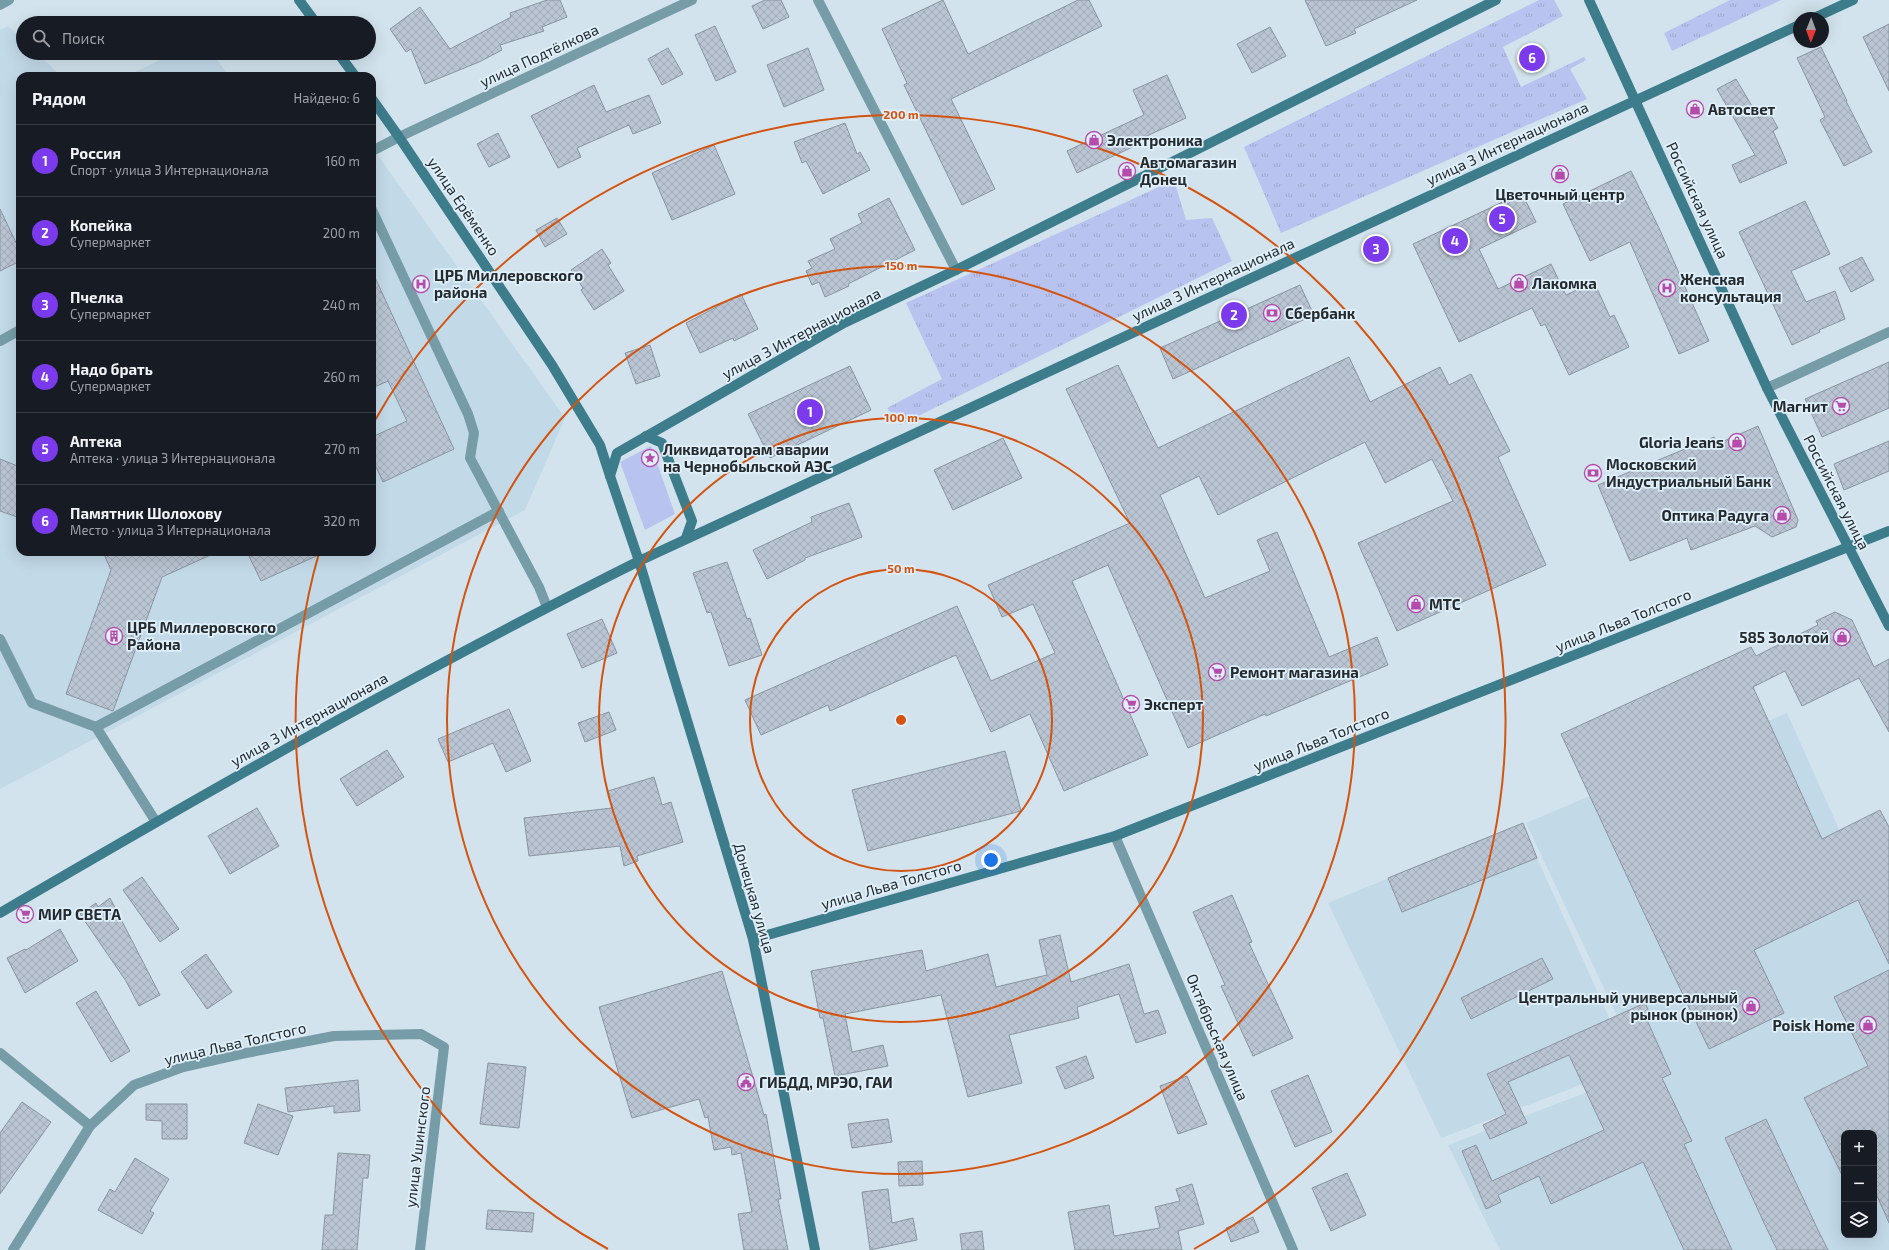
<!DOCTYPE html>
<html lang="ru">
<meta charset="utf-8">
<style>
body{margin:0;font-family:"Exo 2",sans-serif;background:#242831;color:#f1f3f6}
.controls{position:absolute;right:12px;bottom:12px;display:grid;overflow:hidden;border-radius:8px;box-shadow:0 4px 16px #0002}
.controls button{width:36px;height:36px;display:grid;place-items:center;padding:0;border:0;border-bottom:1px solid #363941;background:#171b24;color:#f1f3f6;font:20px sans-serif}
.compass{position:absolute;left:1793px;top:12px;width:36px;height:36px;border-radius:50%;background:#171b24;box-shadow:0 4px 16px #0002;rotate:181deg}
.you{position:absolute;left:991px;top:860px;width:14px;height:14px;margin:-10px;border:3px solid #fff;border-radius:50%;background:#1a73e8;box-shadow:0 0 0 6px #1a73e833}
.badge{display:grid;place-items:center;width:26px;height:26px;border-radius:50%;background:#7c3aed;color:#fff;font-size:13px;font-weight:700}
.pin{position:absolute;translate:-50% -50%;border:2px solid #fff;box-shadow:0 1px 4px #0006}
.list{margin:0;padding:0;list-style:none}
h2{display:flex;justify-content:space-between;align-items:center;height:52px;margin:0;padding:0 16px;font-size:17px}
h2 small{font-size:13px;font-weight:400;color:#9ea1a6}
.list li{display:grid;grid-template-columns:26px 1fr auto;gap:12px;align-items:center;box-sizing:border-box;height:72px;padding:0 16px;border-top:1px solid #363941}
.list b{display:block;font-size:15px;white-space:nowrap}
.list p{margin:0;font-size:13px;white-space:nowrap;color:#9ea1a6}
.list em{font-size:13px;font-style:normal;color:#9ea1a6}
.icon{flex:none;width:22px;height:22px;fill:none;stroke:currentColor;stroke-width:2;stroke-linecap:round;stroke-linejoin:round}
.map{position:relative;flex:none;width:1889px;height:1250px;overflow:hidden}
.search{position:absolute;background:#171b24;box-shadow:0 4px 16px #0002;left:16px;top:16px;width:360px;height:44px;display:flex;align-items:center;gap:10px;box-sizing:border-box;padding:0 14px;border-radius:22px;color:#9ea1a6;font-size:15px}
.panel{position:absolute;background:#171b24;box-shadow:0 4px 16px #0002;left:16px;top:72px;width:360px;height:484px;border-radius:12px}
.map>svg:first-child{display:block}
</style>
<div class="map">
<svg width="1889" height="1250" viewBox="0 0 1889 1250">
<defs>
<pattern id="park-tufts" width="24" height="20" patternUnits="userSpaceOnUse"><rect width="24" height="20" fill="#b8c3ef"/><path d="M3 7l-1-3M5 7V3M7 7l1-3M15 17l-1-3M17 17v-4M19 17l1-3" fill="none" stroke="#9ea8cd"/></pattern>
<pattern id="building-cross-hatch" width="8" height="8" patternUnits="userSpaceOnUse"><rect width="8" height="8" fill="#bac5d3"/><path d="M0 0l8 8M0 8l8-8" fill="none" stroke="#a0a9b5"/></pattern>
</defs>
<rect width="100%" height="100%" fill="#d2e3ed"/>
<!-- built -->
<g fill="#c2d9e8" fill-rule="evenodd">
<path d="M8,26l15,14v13h14l24,23h-41v476h352v-405l193,271 -40,92 -525,279v-759z"/>
<path d="M174,53h38l17,23h-102z"/>
<path d="M1787,713l102,228v309h-389l-52,-105 195,-74 -117,-248zM1844,1133h30v102h-30z"/>
<path d="M1523,823l14,35 94,208 -190,72 -113,-235z"/>
</g>
<!-- grass -->
<path fill="#b8c3ef" d="M651,446l24,68 -30,16 -25,-68z"/>
<!-- park -->
<g fill="url(#park-tufts)">
<path d="M1539,0h15l9,16 -60,31 18,40 63,-30 2,3 -16,9 17,30 -306,134 -37,-86z"/>
<path d="M1730,0h51l-109,51 -8,-18z"/>
<path d="M1174,180l12,40 26,-2 20,43 -332,164 -13,-17 55,-29 -36,-76z"/>
</g>
<!-- building -->
<g fill="url(#building-cross-hatch)" stroke="#8a94a1">
<path d="M547,0h13l7,17 -25,10 2,4 -44,14 2,5 -23,12 -54,22 -14,-35 -5,3 -16,-23 30,-22 30,42 61,-32 -1,-4z"/>
<path d="M765,0h16l8,17 -26,12 -11,-23z"/>
<path d="M943,0l25,54 110,-54h11l13,26 -151,73 44,90 -33,16 -58,-120 3,-2 -25,-54z"/>
<path d="M1305,0h112l-63,29 2,4 -30,13z"/>
<path d="M1889,24v67l-26,-54z"/>
<path d="M715,26l21,46 -20,9 -21,-46z"/>
<path d="M1270,27l16,29 -34,17 -15,-29z"/>
<path d="M1821,47l26,54h-1l26,51 -28,14 -24,-46 5,-3 -28,-59z"/>
<path d="M668,48l15,26 -21,11 -14,-26z"/>
<path d="M808,48l16,42 -40,17 -17,-42z"/>
<path d="M1167,75l19,43 -48,22 1,4 -62,29 -10,-22 77,-36 -11,-25z"/>
<path d="M1736,79l23,39 10,-6 9,16 -5,3 14,32 -47,20 -8,-18 23,-10 -38,-66z"/>
<path d="M594,85l12,27 43,-17 12,28 -28,11 -4,-9 -52,23 4,9 -23,11 -27,-52z"/>
<path d="M845,123l12,31 3,-2 10,18 -47,24 -17,-33 -4,2 -8,-21z"/>
<path d="M498,133l12,24 -21,10 -12,-23z"/>
<path d="M714,145l21,49 -63,26 -20,-47z"/>
<path d="M1631,171l28,57 50,113 -30,13 -49,-112 -40,19 -27,-57z"/>
<path d="M1522,193l14,29 -57,27 19,40 53,-25 15,31 28,-13 16,35 4,-2 15,32 -60,28 -24,-51 -4,2 -9,-18 -73,34 -46,-98z"/>
<path d="M889,198l26,52 -67,34 1,2 -24,11 -6,-15 -7,3 -6,-14 6,-3 -4,-7 27,-12 -5,-10 32,-16 -4,-9z"/>
<path d="M1805,201l25,53 -39,17 15,31 29,-11 10,28 -26,11 1,2 -28,13 -53,-113z"/>
<path d="M0,209l20,42v10l-20,10z"/>
<path d="M557,218l10,16 -22,13 -9,-17z"/>
<path d="M602,249l9,14 -3,2 16,26 -30,19 -13,-20 2,-2 -12,-18z"/>
<path d="M1862,257l12,23 -23,12 -12,-24z"/>
<path d="M372,271l82,178 -71,33 -11,-24v-21l35,-16 -19,-40 -16,7z"/>
<path d="M1300,285l14,30 -141,64 -13,-31z"/>
<path d="M741,294l17,35 -24,12 -1,-3 -33,15 -14,-30z"/>
<path d="M650,345l10,31 -24,8 -11,-31z"/>
<path d="M1349,357l21,45 70,-35 9,18 22,-11 39,77 -12,6 48,108 -149,66 -39,-88 95,-42 -21,-42 -47,24 -20,-41 -147,73 -19,-39 -39,19 45,103 65,-27 -13,-31 20,-8 52,125 48,-20 11,28 -122,51 -1,-2 -77,34 -80,-183 -36,16 76,174 -84,36 -34,-77 -39,18 -35,-77 -126,56 -2,-6 -67,30 -16,-35 212,-94 34,75 64,-28 -22,-49 -31,13 -14,-32 142,-62 -64,-134 52,-24 40,83z"/>
<path d="M1889,362v46l-67,29 -17,-38z"/>
<path d="M850,366l21,44 -101,48 -22,-44z"/>
<path d="M1758,426l40,94 -2,7 -24,10 -17,-11 -64,24 -4,-12 -57,23 -32,-76 116,-48 3,7z"/>
<path d="M1003,438l19,40 -69,32 -19,-40z"/>
<path d="M1889,441v30l-45,19 -10,-26z"/>
<path d="M0,459l20,8v51l-20,-7z"/>
<path d="M849,503l13,34 -57,21v2l-38,19 -14,-29 59,-28 -1,-5z"/>
<path d="M103,552h114l-55,25 -49,134 -47,-17 45,-124z"/>
<path d="M247,552h78l-64,29z"/>
<path d="M727,562l20,57 3,-1 12,37 -33,11 -18,-54 -4,1 -14,-40z"/>
<path d="M1835,612l17,8 22,47 15,-8v73l-30,-54 -57,28 -17,-35 -32,16 69,152 58,-29 9,17v137l-31,-64 -104,50 30,63 -75,36 -64,-134 -84,-181 190,-87 5,9 62,-31 -2,-4z"/>
<path d="M602,619l15,34 -35,15 -15,-34z"/>
<path d="M509,709l22,52 -25,11 -13,-29 -45,19 -10,-23z"/>
<path d="M609,712l7,18 -31,12 -7,-19z"/>
<path d="M387,750l17,27 -47,29 -17,-27z"/>
<path d="M1005,751l16,60 -153,40 -16,-61z"/>
<path d="M654,777l8,28 9,-3 12,40 -46,14 1,5 -14,5 -4,-20 -91,10 -5,-38 88,-10 -4,-17z"/>
<path d="M257,808l22,38 -49,28 -22,-38z"/>
<path d="M1523,823l14,35 -135,54 -14,-34z"/>
<path d="M142,877l37,52 -19,13 -37,-52z"/>
<path d="M1232,895l20,47 -3,1 44,95 -40,18 -32,-70 4,-1 -32,-73z"/>
<path d="M110,898l50,97 -21,11 -13,-25 -46,-67 16,-11 2,4z"/>
<path d="M60,929l18,32 -53,32 -18,-35 18,-9 1,1z"/>
<path d="M1060,935l11,47 58,-18 15,50 14,-4 8,23 -30,10 -17,-49 -42,13 2,11 -70,17 13,48 -54,14 -27,-102 -96,19 7,38 31,-7 5,21 -53,10 -12,-58h-3l-9,-47 111,-21 4,21 62,-17 8,33 51,-12 -8,-35z"/>
<path d="M206,954l26,38 -25,17 -26,-37z"/>
<path d="M1542,958l11,21 -82,40 -10,-21z"/>
<path d="M1889,970v253l-15,-34v-56h-30v46l-40,-81 64,-32 -34,-69z"/>
<path d="M722,971l42,144 2,-1 15,85h-3l10,51h-44l-6,-36 14,-2 -11,-59 -9,2 -1,-8 -17,3 -6,-33 -3,1 -6,-19 -67,19 -33,-111z"/>
<path d="M96,991l34,60 -19,11 -35,-59z"/>
<path d="M1645,1003l7,15 -5,2 24,54 -9,4 30,63 -8,3 48,106h-48l-41,-88 -92,42 -12,-28 -41,19 3,7 -15,7 -24,-58 14,-6 16,36 112,-51 -35,-75 -61,27 19,41 -37,16 -7,-14 23,-11 -19,-40z"/>
<path d="M1086,1056l8,22 -29,11 -9,-22z"/>
<path d="M488,1063l38,4 -7,61 -39,-4z"/>
<path d="M1308,1075l24,57 -37,15 -24,-56z"/>
<path d="M1187,1076l20,48 -29,10 -18,-48z"/>
<path d="M358,1080l2,31 -26,2v-7l-46,6 -3,-24z"/>
<path d="M22,1102l29,20 -51,72v-61z"/>
<path d="M146,1104h41v35h-25v-18l-16,-1z"/>
<path d="M258,1104l35,12 -15,39 -34,-12z"/>
<path d="M888,1119l4,23 -40,6 -4,-24z"/>
<path d="M1766,1119l51,109 11,22h-51l-12,-25 -40,-87z"/>
<path d="M338,1153l32,2 -2,23h-5l-6,72h-35l3,-35h8z"/>
<path d="M135,1158l34,21 -19,32 4,2 -12,21 -44,-24 12,-21 5,3z"/>
<path d="M922,1161l1,24 -24,1 -1,-24z"/>
<path d="M1347,1173l19,42 -35,16 -19,-43z"/>
<path d="M1192,1184l12,40 -26,7 4,19h-107l-7,-38 41,-7 5,31 46,-8 -5,-21 25,-6 -4,-12z"/>
<path d="M888,1189l4,34 21,-5 4,22 -47,10 -8,-58z"/>
<path d="M488,1210l46,3 -2,19 -46,-3z"/>
<path d="M1253,1217l6,15 -28,10 -5,-14z"/>
<path d="M982,1231l2,19h-22l-2,-16z"/>
</g>
<g fill="none" stroke-linecap="round" stroke-linejoin="round">
<!-- lane -->
<g stroke="#769da7" stroke-width="10">
<path d="M372,151l27,-14"/>
<path d="M372,210l96,204 6,19 -4,25 69,129 8,20"/>
<path d="M0,341l20,-11"/>
<path d="M0,639l32,64 64,24 60,95"/>
<path d="M96,727l403,-216"/>
</g>
<!-- street -->
<g stroke="#769da7" stroke-width="10">
<path d="M818,0l138,270"/>
<path d="M0,5l9,-5"/>
<path d="M399,137l293,-137"/>
<path d="M1767,388l122,-56"/>
<path d="M1115,836l178,414"/>
<path d="M0,1053l90,73"/>
<path d="M13,1250l77,-124 44,-41 49,-18 58,-13 93,-18 87,-2 23,13 -24,203"/>
</g>
<!-- secondary -->
<g stroke="#3d7c8b" stroke-width="10">
<path d="M299,0l17,23"/>
<path d="M1589,0l178,388 122,238"/>
<path d="M1814,18l39,-18"/>
<path d="M338,53l17,23"/>
<path d="M372,99l27,38 153,228 48,80 10,31"/>
<path d="M646,436l16,7 30,78 -6,17"/>
<path d="M0,913c210,-123 421,-243 639,-352l1160,-536"/>
<path d="M753,939l362,-103 774,-305"/>
<path d="M815,1250l-62,-311 -114,-378 -29,-85 7,-23 227,-130 112,-53 540,-270"/>
</g>
</g>
<!-- distance rings -->
<g fill="none" stroke="#d4540f" stroke-width="2">
<circle cx="901" cy="720" r="151"/>
<circle cx="901" cy="720" r="302"/>
<circle cx="901" cy="720" r="454"/>
<path d="M608 1249A605 605 0 0 1 319 553M374 422A605 605 0 1 1 1194 1249"/>
</g>
<!-- icons -->
<defs>
<g id="shop-ring" transform="scale(0.9)"><circle r="9.5" fill="#dff0fb" stroke="#b74bab" stroke-width="1.5"/><path d="M-5-2.5h2.3a2.7 3.5 0 0 1 5.4 0H5L5.5 6h-11ZM-1.5-2.5h3a1.5 2.3 0 0 0-3 0Z" fill="#b74bab"/></g>
<g id="hospital-ring" transform="scale(0.9)"><circle r="9.5" fill="#dff0fb" stroke="#b74bab" stroke-width="1.5"/><path d="M-5-5h3v3.5h4V-5h3V5h-3V1.5h-4V5h-3Z" fill="#b74bab"/></g>
<g id="bank-ring" transform="scale(0.9)"><circle r="9.5" fill="#dff0fb" stroke="#b74bab" stroke-width="1.5"/><path d="M-6-4H6V4H-6ZM0-2.3a2.3 2.3 0 1 0 0 4.6a2.3 2.3 0 1 0 0-4.6Z" fill="#b74bab"/></g>
<g id="supermarket-ring" transform="scale(0.9)"><circle r="9.5" fill="#dff0fb" stroke="#b74bab" stroke-width="1.5"/><path d="M-6-5.5h2.5l.6 2H6L4.5 2H-2.5L-4.4-4H-6ZM-1.5 3.2a1.3 1.3 0 1 0 .1 0ZM3 3.2a1.3 1.3 0 1 0 .1 0Z" fill="#b74bab"/></g>
<g id="sight-ring" transform="scale(0.9)"><circle r="9.5" fill="#dff0fb" stroke="#b74bab" stroke-width="1.5"/><path d="M0-6L1.8-2.2L6-1.7L2.9 1.2L3.7 5.4L0 3.3L-3.7 5.4L-2.9 1.2L-6-1.7L-1.8-2.2Z" fill="#b74bab"/></g>
<g id="building-ring" transform="scale(0.9)"><circle r="9.5" fill="#dff0fb" stroke="#b74bab" stroke-width="1.5"/><path d="M-4-6H4V6H1V3H-1V6H-4ZM-2.5-4.3h1.7v1.8h-1.7ZM.8-4.3h1.7v1.8H.8ZM-2.5-1h1.7V.8h-1.7ZM.8-1h1.7V.8H.8Z" fill="#b74bab"/></g>
<g id="civic-ring" transform="scale(0.9)"><circle r="9.5" fill="#dff0fb" stroke="#b74bab" stroke-width="1.5"/><path d="M-.6-6.5H3V-4.5H.6V-3L4-1V1h2V6H-6V1h2V-1L-.6-3ZM-1.2 2.5V6h2.4V2.5Z" fill="#b74bab"/></g>
</defs>
<g fill-rule="evenodd">
<use href="#shop-ring" x="1695" y="109"/>
<use href="#shop-ring" x="1094" y="140"/>
<use href="#shop-ring" x="1127" y="171"/>
<use href="#shop-ring" x="1560" y="174"/>
<use href="#shop-ring" x="1519" y="283"/>
<use href="#hospital-ring" x="421" y="284"/>
<use href="#hospital-ring" x="1667" y="288"/>
<use href="#bank-ring" x="1272" y="313"/>
<use href="#supermarket-ring" x="1841" y="406"/>
<use href="#shop-ring" x="1737" y="442"/>
<use href="#sight-ring" x="650" y="458"/>
<use href="#bank-ring" x="1593" y="473"/>
<use href="#shop-ring" x="1782" y="515"/>
<use href="#shop-ring" x="1416" y="604"/>
<use href="#building-ring" x="114" y="636"/>
<use href="#shop-ring" x="1842" y="637"/>
<use href="#supermarket-ring" x="1217" y="672"/>
<use href="#supermarket-ring" x="1131" y="704"/>
<use href="#supermarket-ring" x="25" y="914"/>
<use href="#shop-ring" x="1751" y="1006"/>
<use href="#shop-ring" x="1868" y="1025"/>
<use href="#civic-ring" x="746" y="1082"/>
</g>
<g text-anchor="middle" dominant-baseline="central" stroke-width="3.5" stroke-linejoin="round" paint-order="stroke">
<!-- street labels -->
<g font-size="15" fill="#242a2e" stroke="#dff0fb">
<text transform="translate(539 55) rotate(-25)">улица Подтёлкова</text>
<text transform="translate(1507 143) rotate(-25)">улица 3 Интернационала</text>
<text transform="translate(1698 200) rotate(65)">Российская улица</text>
<text transform="translate(464 206) rotate(56)">улица Ерёменко</text>
<text transform="translate(1213 279) rotate(-25)">улица 3 Интернационала</text>
<text transform="translate(801 333) rotate(-28)">улица 3 Интернационала</text>
<text transform="translate(1837 492) rotate(63)">Российская улица</text>
<text transform="translate(1623 620) rotate(-22)">улица Льва Толстого</text>
<text transform="translate(309 719) rotate(-29)">улица 3 Интернационала</text>
<text transform="translate(1321 739) rotate(-22)">улица Льва Толстого</text>
<text transform="translate(891 884) rotate(-16)">улица Льва Толстого</text>
<text transform="translate(755 898) rotate(74)">Донецкая улица</text>
<text transform="translate(1218 1037) rotate(67)">Октябрьская улица</text>
<text transform="translate(235 1043) rotate(-13)">улица Льва Толстого</text>
<text transform="translate(417 1147) rotate(-83)">улица Ушинского</text>
</g>
<!-- poi labels -->
<g font-size="15" font-weight="bold" fill="#242a2e" stroke="#dff0fb" text-anchor="start">
<text x="1708" y="109">Автосвет</text>
<text x="1107" y="140">Электроника</text>
<text x="1140" y="162">Автомагазин<tspan x="1140" dy="17">Донец</tspan></text>
<text x="1560" y="194" text-anchor="middle">Цветочный центр</text>
<text x="434" y="275">ЦРБ Миллеровского<tspan x="434" dy="17">района</tspan></text>
<text x="1680" y="279">Женская<tspan x="1680" dy="17">консультация</tspan></text>
<text x="1532" y="283">Лакомка</text>
<text x="1285" y="313">Сбербанк</text>
<text x="1828" y="406" text-anchor="end">Магнит</text>
<text x="1724" y="442" text-anchor="end">Gloria Jeans</text>
<text x="663" y="449">Ликвидаторам аварии<tspan x="663" dy="17">на Чернобыльской АЭС</tspan></text>
<text x="1606" y="464">Московский<tspan x="1606" dy="17">Индустриальный Банк</tspan></text>
<text x="1769" y="515" text-anchor="end">Оптика Радуга</text>
<text x="1429" y="604">МТС</text>
<text x="127" y="627">ЦРБ Миллеровского<tspan x="127" dy="17">Района</tspan></text>
<text x="1829" y="637" text-anchor="end">585 Золотой</text>
<text x="1230" y="672">Ремонт магазина</text>
<text x="1144" y="704">Эксперт</text>
<text x="38" y="914">МИР СВЕТА</text>
<text x="1738" y="997" text-anchor="end">Центральный универсальный<tspan x="1738" dy="17">рынок (рынок)</tspan></text>
<text x="1855" y="1025" text-anchor="end">Poisk Home</text>
<text x="759" y="1082">ГИБДД, МРЭО, ГАИ</text>
</g>
</g>
<circle cx="901" cy="720" r="6" fill="#d4540f" stroke="#dff0fb" stroke-width="2"/>
<g font-size="12" text-anchor="middle" font-weight="bold" fill="#d4540f" stroke="#dff0fb" stroke-width="3.5" stroke-linejoin="round" paint-order="stroke">
<text x="901" y="119">200 m</text>
<text x="901" y="270">150 m</text>
<text x="901" y="422">100 m</text>
<text x="901" y="573">50 m</text>
</g>
</svg>
<div class="controls">
<button>+</button>
<button>−</button>
<button><svg class="icon" aria-label="layers" viewBox="0 0 24 24"><path d="M12 4l9 5-9 5-9-5zM3 14l9 5 9-5"/></svg></button>
</div>
<svg class="compass" viewBox="-18 -18 36 36"><path d="M0-13l5 13h-10z" fill="#e53935"/><path d="M0 13l5-13h-10z" fill="#9ea1a6"/></svg>
<div class="you"></div>
<div class="pin badge" style="left:810px;top:412px">1</div>
<div class="pin badge" style="left:1234px;top:315px">2</div>
<div class="pin badge" style="left:1376px;top:249px">3</div>
<div class="pin badge" style="left:1455px;top:241px">4</div>
<div class="pin badge" style="left:1502px;top:219px">5</div>
<div class="pin badge" style="left:1532px;top:58px">6</div>
<div class="search"><svg class="icon" aria-label="search" viewBox="0 0 24 24"><circle cx="10" cy="10" r="6"/><path d="M15 15l6 6"/></svg>Поиск</div>
<section class="panel">
<h2>Рядом<small>Найдено: 6</small></h2>
<ul class="list">
<li><span class="badge">1</span><div><b>Россия</b><p>Спорт · улица 3 Интернационала</p></div><em>160 m</em></li>
<li><span class="badge">2</span><div><b>Копейка</b><p>Супермаркет</p></div><em>200 m</em></li>
<li><span class="badge">3</span><div><b>Пчелка</b><p>Супермаркет</p></div><em>240 m</em></li>
<li><span class="badge">4</span><div><b>Надо брать</b><p>Супермаркет</p></div><em>260 m</em></li>
<li><span class="badge">5</span><div><b>Аптека</b><p>Аптека · улица 3 Интернационала</p></div><em>270 m</em></li>
<li><span class="badge">6</span><div><b>Памятник Шолохову</b><p>Место · улица 3 Интернационала</p></div><em>320 m</em></li>
</ul>
</section>
</div>
